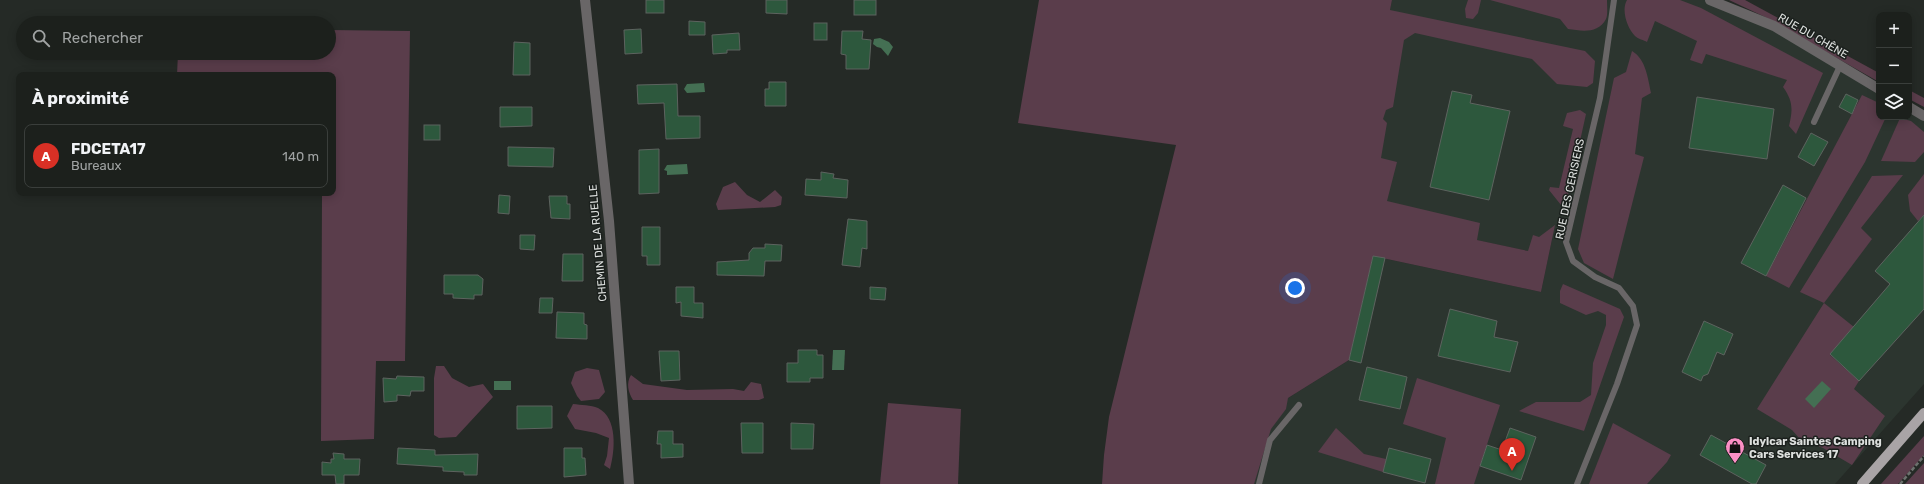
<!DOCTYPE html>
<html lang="fr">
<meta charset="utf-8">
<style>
body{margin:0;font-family:Rubik,sans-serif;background:#292d29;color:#f1f3f6}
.controls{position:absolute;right:12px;top:12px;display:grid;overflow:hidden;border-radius:8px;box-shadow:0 2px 10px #0003}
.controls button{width:36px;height:36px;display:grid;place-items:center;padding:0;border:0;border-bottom:1px solid #3a3e3b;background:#1c201c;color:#f1f3f6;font:20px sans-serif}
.you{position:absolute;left:1295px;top:288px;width:14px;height:14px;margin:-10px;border:3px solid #fff;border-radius:50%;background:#1a73e8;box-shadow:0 0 0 6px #1a73e833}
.badge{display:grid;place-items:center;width:26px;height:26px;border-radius:50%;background:#d93025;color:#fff;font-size:13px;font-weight:700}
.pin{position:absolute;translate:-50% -33px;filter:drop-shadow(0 1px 2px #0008)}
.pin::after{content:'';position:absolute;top:21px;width:14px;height:12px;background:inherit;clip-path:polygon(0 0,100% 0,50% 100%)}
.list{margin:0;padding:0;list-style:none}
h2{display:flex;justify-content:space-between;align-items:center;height:52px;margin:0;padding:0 16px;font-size:17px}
h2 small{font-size:13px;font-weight:400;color:#a0a3a3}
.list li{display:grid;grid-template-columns:26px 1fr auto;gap:12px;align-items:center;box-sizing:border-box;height:64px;margin:0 8px 8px;padding:0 8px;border:1px solid #3a3e3b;border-radius:8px}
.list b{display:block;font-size:15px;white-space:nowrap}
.list p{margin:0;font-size:13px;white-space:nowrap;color:#a0a3a3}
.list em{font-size:13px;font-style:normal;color:#a0a3a3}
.icon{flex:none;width:22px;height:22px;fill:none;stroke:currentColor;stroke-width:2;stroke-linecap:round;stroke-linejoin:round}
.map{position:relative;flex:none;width:1924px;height:484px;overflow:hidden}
.search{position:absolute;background:#1c201c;box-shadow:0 2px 10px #0003;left:16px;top:16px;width:320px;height:44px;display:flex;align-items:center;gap:10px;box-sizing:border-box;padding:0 14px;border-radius:22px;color:#a0a3a3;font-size:15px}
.panel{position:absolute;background:#1c201c;box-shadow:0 2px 10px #0003;left:16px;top:72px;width:320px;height:124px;border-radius:8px}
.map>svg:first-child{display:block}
</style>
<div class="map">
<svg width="1924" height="484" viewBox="0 0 1924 484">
<rect width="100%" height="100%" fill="#252a26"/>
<!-- built -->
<path fill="#2c352f" d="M1392,0h318l64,26 105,63v28h30v-10l15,9v268l-89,100h-610l5,-50 119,-74 24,-104 168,36 11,-53 -20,13 -144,-31 -41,-11z"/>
<!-- green -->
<g fill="#5a3d4b">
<path d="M1039,0h353l-2,10 195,41 10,10 -2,22 -6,4 -30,-3 -25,-25 -117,-26 -11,7 -11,67 -7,3 -3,9 4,4 -6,35 16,4 -10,39 93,22 -3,17 51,11 5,-16 6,2 16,-12 -14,67 -168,-36 -24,104 -61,38 -2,11 -15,20 -17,55h-152l2,-29 5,-38 67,-272 -158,-22z"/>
<path d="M1468,0h13l-3,13 -5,6 -7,-1 -1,-9z"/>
<path d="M1490,0h117c0,5 1,15 -1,19 -8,15 -24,12 -38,10l-8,-10z"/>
<path d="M1627,0h53l21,8 122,65 -27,61 -7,-8c4,-17 4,-25 -6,-39l4,-7 -81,-26 -4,10 -12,-4 7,-19 -42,-20 -8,21c-3,-2 -9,-3 -12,-6 -8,-8 -14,-26 -8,-36z"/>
<path d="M1729,0h16l134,73v9l-114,-65z"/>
<path d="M329,30l81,1 -5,330h-29l-2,78 -53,2 1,-248h11v-118h-156l1,-22h151z"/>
<path d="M1632,51c14,8 16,28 19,42l-9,5 -7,56 9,3 -31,122 -29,-16 -6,-14 36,-171 12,-6z"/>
<path d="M1909,90l15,8v9l-15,-8z"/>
<path d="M1862,95l17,8v14h7l-21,45 -76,126 -23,-12z"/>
<path d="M1580,110l6,4 -20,90 -5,1 -12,-15 1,-3 9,1 14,-59 -10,-3 4,-13z"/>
<path d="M1900,118l11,3 13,11v20l-9,10 -34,-1z"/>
<path d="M1924,174v41l-6,6 -8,-10 -2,-16z"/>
<path d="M1903,175l-42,53 11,11 -48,64 30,24 -24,28 29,26 -5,8 31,27 -33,49 -29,-17 -23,-9 -8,-9 -35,-21 67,-106 -24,-11 72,-116z"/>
<path d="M735,182l12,13 13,7 15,-12 7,7 -1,8 -6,2 -57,3 -2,-6 7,-17z"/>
<path d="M1563,284l57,25 4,8 -40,114 -65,-20 17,-9h44l11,-7 2,-32 13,-38v-10l-8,-4 -12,4 -26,-12v-12z"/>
<path d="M436,366h8l8,12 17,9 14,-3 10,13 -37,40 -17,1 -5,-3v-57z"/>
<path d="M587,368l12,2 6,22 -6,7 -18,2 -4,-5 -6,-13 4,-11z"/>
<path d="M631,375l12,9 44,6 46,-1 11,2 7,-9 10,2 3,14 -5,2h-126c-5,-8 -7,-17 -2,-25z"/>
<path d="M1417,378l83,27 -26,79h-39l11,-46 -43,-14z"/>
<path d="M888,403l73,6 -3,75h-78z"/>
<path d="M573,404c8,1 18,1 25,4 20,10 17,43 12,61l-6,-4 3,-9 2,-18 -13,-5 -21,-4 -8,-13z"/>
<path d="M1613,423l58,32 -4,7 -20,22h-58z"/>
<path d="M1336,428l28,26 22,5 -3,13 -65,-20z"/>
<path d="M1924,436v19l-26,29h-17z"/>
<path d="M1924,463v21h-19z"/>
</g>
<!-- water -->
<g fill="#446f53">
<path d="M880,38l9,4 4,5 -5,9 -7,-8 -4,-1 -4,-3 1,-5z"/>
<path d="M704,83l1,9 -18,1 -3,-4 3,-5z"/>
<path d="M687,164l1,10 -21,1v-4l-3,-1 3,-5z"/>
<path d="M833,350h12l-1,20h-12z"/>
<rect x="494" y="381" width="17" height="9"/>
<path d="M1822,381l9,8 -17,19 -9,-9z"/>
</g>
<!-- building -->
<g fill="#2d583d" stroke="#5d635f">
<rect x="646" y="0" width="18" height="13"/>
<path d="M766,0h21v14l-21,-1z"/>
<rect x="854" y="0" width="22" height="15"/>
<path d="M689,21l16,1v13h-16z"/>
<rect x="814" y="23" width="13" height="17"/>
<path d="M641,29l1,24 -17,1 -1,-24z"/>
<path d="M842,31h21l-1,8 9,1 -2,29h-23v-14l-5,-1z"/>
<path d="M739,33l1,17h-13v3l-14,1 -1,-19z"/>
<path d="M514,42l16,1v32h-17z"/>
<path d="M769,82h17v24h-21v-17h4z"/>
<path d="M677,84l1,32h22v22l-34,1 -2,-36 -26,1 -1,-19z"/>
<path d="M1452,91l20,4 -2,8 40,8 -21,89 -59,-13z"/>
<path d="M1846,94l12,6 -6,14 -13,-7z"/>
<path d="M1697,97l77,12 -7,50 -78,-11z"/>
<path d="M500,107h32v19l-32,1z"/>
<rect x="424" y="125" width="16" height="15"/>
<path d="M1811,133l17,9 -14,24 -16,-9z"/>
<path d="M508,147l46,1 -1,19 -45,-1z"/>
<path d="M659,149v44l-20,1v-44z"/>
<path d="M821,172l13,2 -1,4 15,2 -1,18 -42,-3 1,-16 15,1z"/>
<path d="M1783,185l23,13 -40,78 -25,-13z"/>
<path d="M499,195l11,1 -1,18 -11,-1z"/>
<path d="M549,196h18v8h3v15l-19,-1z"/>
<path d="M1924,215v94l-65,72 -29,-27 60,-70 -15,-13z"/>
<path d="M848,219l19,2v28l-5,-1 -2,19 -18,-2z"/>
<path d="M642,227h18v38h-13v-9h-5z"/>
<path d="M520,235h15l-1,15 -14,-1z"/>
<path d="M765,244l17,1 -1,16h-16l-1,15 -47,-1v-13l32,-2v-7l4,-5h12z"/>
<path d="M563,254h20v27h-21z"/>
<path d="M1373,256l12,2 -24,105 -12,-3z"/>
<path d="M444,275h34l5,4 -1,16h-8v4l-21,-1v-4h-9z"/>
<path d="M676,287h18v16h9v15l-22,-2v-14l-5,1z"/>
<path d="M870,287l16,1 -1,12 -15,-1z"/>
<path d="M540,298h13l-1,15h-13z"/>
<path d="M1450,309l47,12 -3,16 24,5 -8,30 -72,-16z"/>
<path d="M557,312l27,1v11l3,1v14l-31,-1z"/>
<path d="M1704,321l29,13 -9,21 -7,-3 -9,22 -5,2 -2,5 -19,-9z"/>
<path d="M798,350h19v5h6v23h-13v4h-23v-19h11z"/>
<path d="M659,351h20l1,29 -19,1z"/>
<path d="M1367,367l40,10 -7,32 -41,-9z"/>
<path d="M397,376l27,1v14h-13l-1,5 -13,-1v6l-13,1 -1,-24 13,1z"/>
<path d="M517,406h35v22l-35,1z"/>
<path d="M741,423h22v30h-21z"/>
<path d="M791,423l23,1 -1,25h-22z"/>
<path d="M1510,428l26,9 -15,43 -41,-14 7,-21 15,5z"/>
<path d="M658,431h15v13h10v13l-22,1v-14h-4z"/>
<path d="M1711,435l55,30 -10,19h-4l-52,-29z"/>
<path d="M398,448l37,2v5l43,-1 -1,21h-13v-3l-21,-1v-4l-46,-3z"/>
<path d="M564,448h18v10h3l1,17 -22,2z"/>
<path d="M1389,448l42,11 -6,24 -42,-11z"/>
<path d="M333,453l11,1v5h16l-1,16h-15v9h-8l-1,-9h-13v-13l9,1v-4h3z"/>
</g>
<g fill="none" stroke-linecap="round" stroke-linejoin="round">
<!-- path -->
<path stroke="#6d716e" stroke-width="2.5" stroke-dasharray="4 2" stroke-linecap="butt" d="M1900,484l24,-28"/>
<!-- service -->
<g stroke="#696667" stroke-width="6">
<path d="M1814,122l26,-56"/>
<path d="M1259,484l11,-44 29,-35"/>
<path d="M1577,484l40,-100 20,-59 -4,-19 -14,-18 -24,-11 -22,-16 -7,-19 34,-144 14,-98"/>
</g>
<!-- minor -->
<path stroke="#696667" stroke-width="10" d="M585,0l24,221 20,263"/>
<!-- tertiary -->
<g stroke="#696667" stroke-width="10">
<path d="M1710,0l64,26 105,63"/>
<path d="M1909,107l15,9"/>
</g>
<!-- primary -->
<path stroke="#a9a4a6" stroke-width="10" d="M1862,484l62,-71"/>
</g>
<!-- icons -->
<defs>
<g id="shop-pin" transform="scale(1)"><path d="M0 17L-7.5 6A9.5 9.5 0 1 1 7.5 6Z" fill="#fb8fc5" stroke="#1b201d"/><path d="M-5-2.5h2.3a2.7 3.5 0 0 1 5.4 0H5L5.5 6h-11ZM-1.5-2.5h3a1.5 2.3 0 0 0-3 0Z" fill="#111"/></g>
</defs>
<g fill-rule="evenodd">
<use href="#shop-pin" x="1735" y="447"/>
</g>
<g text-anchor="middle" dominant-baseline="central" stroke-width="3" stroke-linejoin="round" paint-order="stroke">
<!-- street labels -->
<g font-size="11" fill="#dde0de" stroke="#1b201d">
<text transform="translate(1813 36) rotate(30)">RUE DU CHÊNE</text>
<text transform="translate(1570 189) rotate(-78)">RUE DES CERISIERS</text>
<text transform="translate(598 243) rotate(-95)">CHEMIN DE LA RUELLE</text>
</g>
<!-- poi labels -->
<g font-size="11" font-weight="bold" fill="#dde0de" stroke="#1b201d" text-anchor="start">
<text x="1749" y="441">Idylcar Saintes Camping<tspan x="1749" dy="13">Cars Services 17</tspan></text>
</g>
</g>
</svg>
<div class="controls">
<button>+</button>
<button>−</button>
<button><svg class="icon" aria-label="layers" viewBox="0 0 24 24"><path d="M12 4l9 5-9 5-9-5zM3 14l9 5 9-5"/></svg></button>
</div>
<div class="you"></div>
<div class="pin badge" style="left:1512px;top:471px">A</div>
<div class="search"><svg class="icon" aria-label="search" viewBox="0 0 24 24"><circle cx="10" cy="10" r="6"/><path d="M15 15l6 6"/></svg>Rechercher</div>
<section class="panel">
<h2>À proximité<small></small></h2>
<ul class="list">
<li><span class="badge">A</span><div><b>FDCETA17</b><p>Bureaux</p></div><em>140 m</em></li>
</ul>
</section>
</div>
